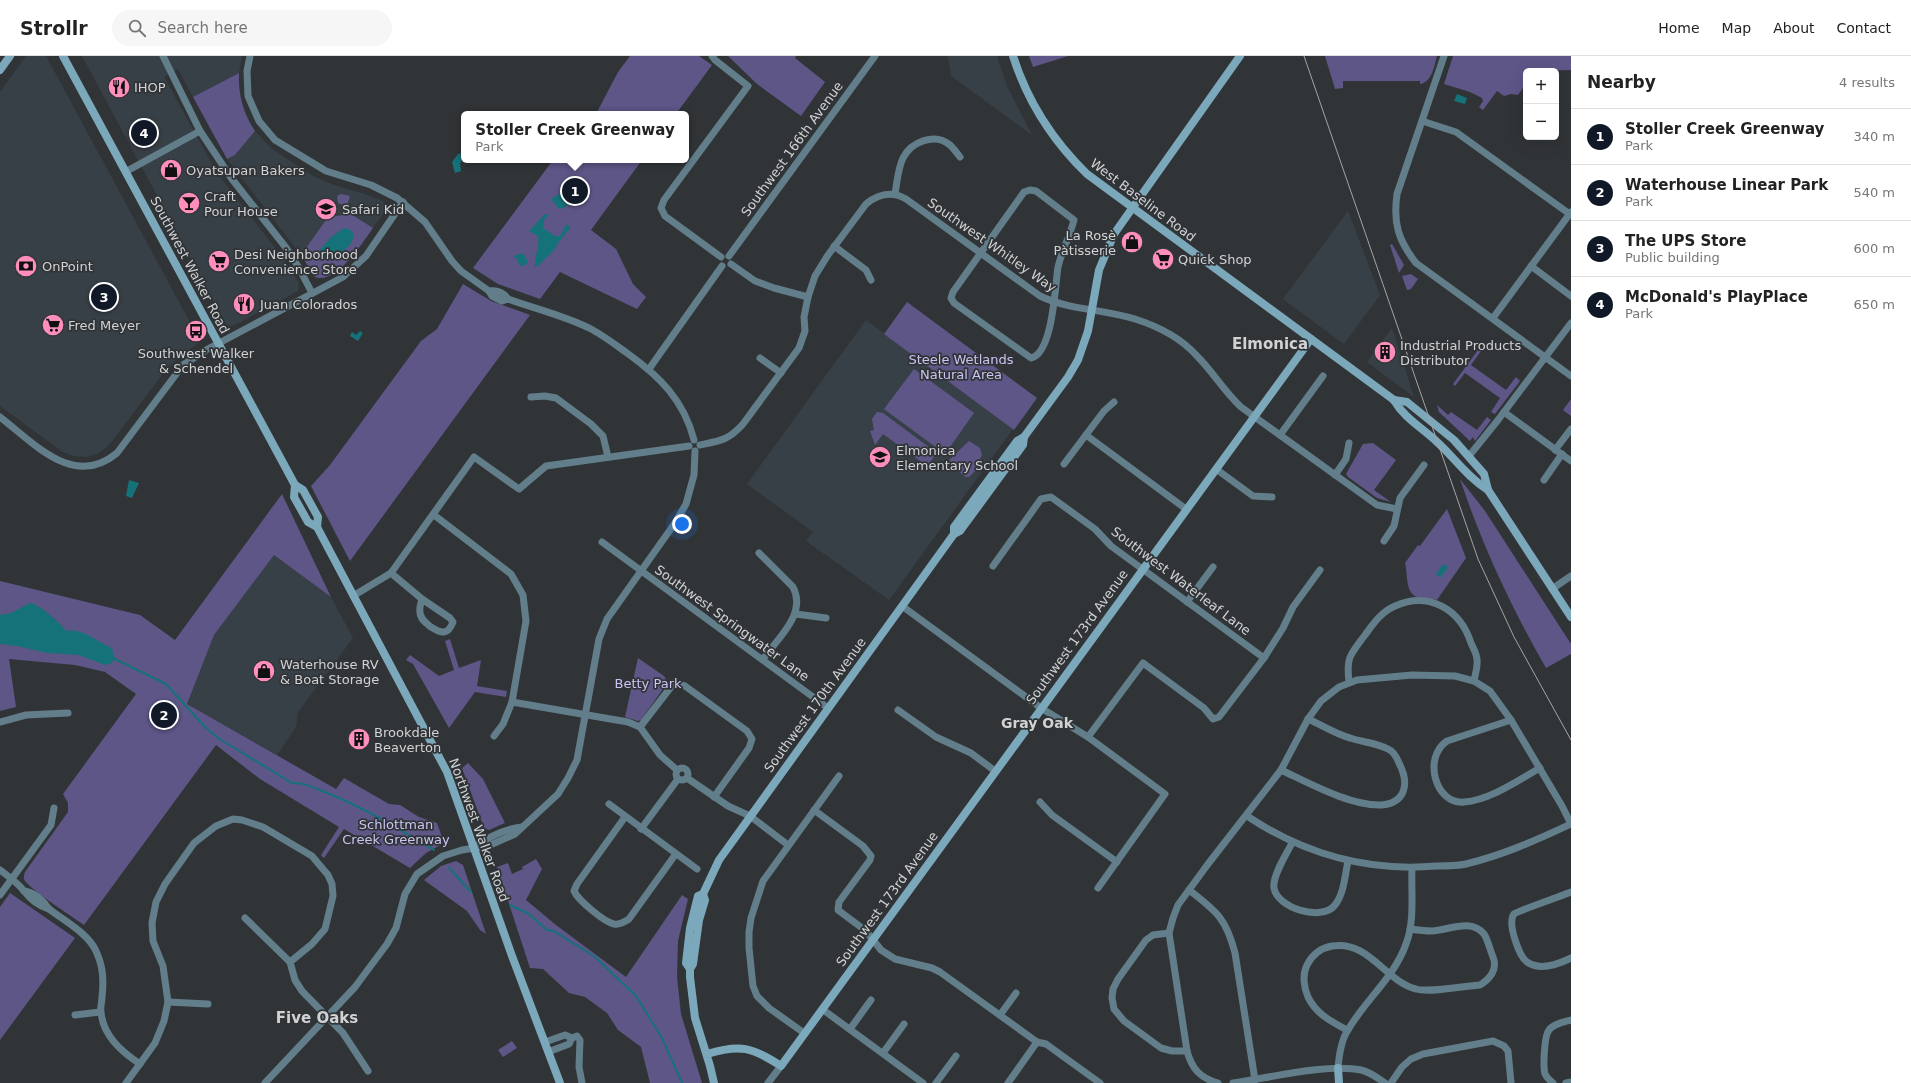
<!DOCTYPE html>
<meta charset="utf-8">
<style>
body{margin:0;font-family:"DejaVu Sans",sans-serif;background:#f6f6f6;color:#222}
.controls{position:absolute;right:12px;top:12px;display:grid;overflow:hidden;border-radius:6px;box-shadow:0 4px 16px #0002}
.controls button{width:36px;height:36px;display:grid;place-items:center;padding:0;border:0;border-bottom:1px solid #e0e0e0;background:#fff;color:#222;font:20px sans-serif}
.you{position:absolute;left:682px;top:468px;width:14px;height:14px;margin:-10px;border:3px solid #fff;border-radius:50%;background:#1a73e8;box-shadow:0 0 0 6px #1a73e833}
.badge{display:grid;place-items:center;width:26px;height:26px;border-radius:50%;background:#111827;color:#fff;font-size:13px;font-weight:700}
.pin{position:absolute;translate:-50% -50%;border:2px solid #fff;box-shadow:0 1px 4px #0006}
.popup{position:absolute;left:461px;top:55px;width:228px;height:52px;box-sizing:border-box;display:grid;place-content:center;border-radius:6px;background:#fff;filter:drop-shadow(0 1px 3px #0005);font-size:13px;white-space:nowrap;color:#767676}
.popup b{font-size:15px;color:#222}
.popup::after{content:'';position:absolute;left:50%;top:100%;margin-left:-8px;border:8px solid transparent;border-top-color:#fff}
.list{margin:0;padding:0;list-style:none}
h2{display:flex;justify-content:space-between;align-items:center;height:52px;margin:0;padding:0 16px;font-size:17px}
h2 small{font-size:13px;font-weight:400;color:#767676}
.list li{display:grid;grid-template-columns:26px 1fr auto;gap:12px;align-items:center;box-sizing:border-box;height:56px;padding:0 16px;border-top:1px solid #e0e0e0}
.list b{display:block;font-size:15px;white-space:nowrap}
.list p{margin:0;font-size:13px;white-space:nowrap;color:#767676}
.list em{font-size:13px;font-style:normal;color:#767676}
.icon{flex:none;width:22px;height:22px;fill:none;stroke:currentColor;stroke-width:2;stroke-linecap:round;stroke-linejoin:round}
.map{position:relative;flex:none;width:1571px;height:1027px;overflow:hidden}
header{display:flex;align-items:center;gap:24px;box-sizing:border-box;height:56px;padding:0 20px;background:#fff;border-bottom:1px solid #e0e0e0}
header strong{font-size:19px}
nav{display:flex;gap:22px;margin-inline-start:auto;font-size:14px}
.search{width:280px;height:36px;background:#f6f6f6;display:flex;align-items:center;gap:10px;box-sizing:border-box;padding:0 14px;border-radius:22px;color:#767676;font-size:15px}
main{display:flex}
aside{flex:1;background:#fff}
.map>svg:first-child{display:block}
</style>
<header>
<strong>Strollr</strong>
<div class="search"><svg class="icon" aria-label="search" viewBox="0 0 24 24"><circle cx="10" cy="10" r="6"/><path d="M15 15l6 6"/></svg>Search here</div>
<nav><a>Home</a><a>Map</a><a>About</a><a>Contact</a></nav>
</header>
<main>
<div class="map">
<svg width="1571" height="1027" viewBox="0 0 1571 1027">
<rect width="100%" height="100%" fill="#313437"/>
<!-- built -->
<g fill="#384047">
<path d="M26,0h20l153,283 -2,5 -17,12 -16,16 -54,72 -11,9 -12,4 -13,-1 -11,-4 -63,-46v-314z"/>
<path d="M82,0h160l-3,17 -46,24 -15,-28 -14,8 53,96 69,89 13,21 -1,8 -63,34 -5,1 -4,-2z"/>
<path d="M948,0h49l10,30 25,49 -81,-59z"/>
<path d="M255,75l16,17 42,28 21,9 28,8 21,8 3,7 -2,5 -11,15 -22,-14 -23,3 -27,38 -74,-96 8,-4z"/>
<path d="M1348,155l32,84 -36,49 -61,-45z"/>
<path d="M866,264l147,109 -124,171 -83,-59 7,-9 -66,-48z"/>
<path d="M1392,272l22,69 -47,-35z"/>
<path d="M274,499l57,42 22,41 -55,74 -2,15 -19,28 -90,-51 27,-69z"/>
</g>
<!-- green -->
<g fill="#5d5687">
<path d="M630,0h69l13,9 -36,49h-80l22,-42z"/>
<path d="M728,0h68l-1,2 30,24 -24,34 -44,-32z"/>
<path d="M1029,0h39l-35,11z"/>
<path d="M1325,0h112c-3,11 -5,26 -17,28v-3h-77v7l-8,1z"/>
<path d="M1453,0h118v14l-45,1v13l-8,11 -7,-1 -7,2 -7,-5 -14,19 -4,-3 4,-6 -1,-3 -12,-6 -26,-8z"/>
<path d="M239,17c-1,21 4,40 16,58l-20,24 -8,4 -34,-62z"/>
<path d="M553,104h89l-51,70 25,19 17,35 13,13 -9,12 -77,-37 -20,27 -42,-15 -25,-16z"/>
<path d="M341,138l9,2 -3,10 -9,-3 -1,-7z"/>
<path d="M351,158l22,14c-10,14 -37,57 -58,49l-14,-22 27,-38z"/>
<path d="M1392,188l12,21 -5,8 -9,-28z"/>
<path d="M1411,218l7,5 -7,10 -4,1 -5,-14z"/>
<path d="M463,228l28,17 39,14 -180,246 -39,-75 19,-21 91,-124 16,-12z"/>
<path d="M907,246l130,96 -23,32 -130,-96z"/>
<path d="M1478,294l3,1 -10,14 35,25 10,-13 4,4 -25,33 -4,-2 9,-14 -35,-25 -10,13 -2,-2z"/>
<path d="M914,313l60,44 -29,41 -61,-45z"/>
<path d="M1571,343v17l-8,-6z"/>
<path d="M1437,349l11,10 3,-3 26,18 10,-13 4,3 -16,21 -2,-4 -3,4 -31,-29z"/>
<path d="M877,356l6,1 54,40 -10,13 -44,-32 -8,11 -5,-14 4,-1 -2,-11z"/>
<path d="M969,385l11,7 2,7 -7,13 1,2 -7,7h-3l-8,-6 -9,-11z"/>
<path d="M1373,387l23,17 -22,30 17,12 -14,-4 -29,-21 -2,-3 17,-30z"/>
<path d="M1460,423l25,32 86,133v10l-25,14c-35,-61 -64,-123 -86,-189z"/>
<path d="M282,438l49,103 -57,-42 -60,80 -27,69 149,85 8,-11 45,26 11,1 19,12 18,6 7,20 -18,10 -16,15 -66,-39 -20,29 -3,-3 18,-28 -79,-48 -44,-34 -132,180c-14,-10 -49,-32 -59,-44 -2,-3 -1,-6 0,-9l43,-60v-9l-5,-9 73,-100 -31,-22 -30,-7 -66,-6 7,48 -16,4v-130l140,34 35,25z"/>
<path d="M1447,453l19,49 -29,42c-5,-1 -19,-2 -22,-4 -10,-6 -7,-23 -10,-33l13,-18 2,1z"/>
<path d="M450,583l9,29 22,-8 -4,26 30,5 -1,6 -31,-5 -26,36 -36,-64 -7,-4 4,-5 29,21 15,-6 -9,-29z"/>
<path d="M638,602l26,18 3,5 -2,5 -24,34 -3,1 -13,-4z"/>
<path d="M468,707l15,16 22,44 -16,7 -5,-2 -22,-60z"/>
<path d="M536,803l6,10 -16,31 30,25 70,52 56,-82 6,4 -10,42 -1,36 4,37 21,69h-52l-9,-36 -23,-17 -11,-17 -22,-16 -16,-4 -26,-24 -13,-1 -33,-101 11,-4 4,11 11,-5 -1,-2z"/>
<path d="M456,805l7,4 23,69 -6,-4 -13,-19 -43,-31 17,-14z"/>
<path d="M10,837l65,45 -75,102v-133z"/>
<path d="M512,985l5,7 -14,9 -5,-7z"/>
</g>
<!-- water -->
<g fill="#157279">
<path d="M1457,38l10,4 -2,6 -11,-3z"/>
<path d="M459,97l5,4 -4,7 1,7 -6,2 -3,-11z"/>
<path d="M567,135l2,5h3l1,7h-5l-2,4 -7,2 -8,-10c2,-2 13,-7 16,-8z"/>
<path d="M545,158l4,1 -5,5 -1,8 12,8h5l6,-11h4v3l-13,16 -1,4 -18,18 -3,1c-1,-13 5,-18 3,-31l-9,-5z"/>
<path d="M344,172l5,1 4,4c2,13 -13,21 -24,26l-4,-1 -6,-7 12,-14z"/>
<path d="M523,197l5,9 -4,4h-4l-3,-7 -4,-3z"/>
<path d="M360,275l3,2 -5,8 -8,-5 2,-4 4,3z"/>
<path d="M129,424l10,3 -7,15 -6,-2z"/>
<path d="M1443,508l5,3 -8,11 -4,-4z"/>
<path d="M30,547c8,0 32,21 36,28 18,-3 30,11 46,17l2,10 -2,5 -7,2 -26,-10 -32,-2 -30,-7 -17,-2v-29l11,-2z"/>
</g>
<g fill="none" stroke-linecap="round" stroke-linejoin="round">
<!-- stream -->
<g stroke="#157279" stroke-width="2">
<path d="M113,602l53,26 39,43 13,11 74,45c12,-1 23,5 35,10 38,15 72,36 107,57"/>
<path d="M449,812l22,24"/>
<path d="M510,849l19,9 18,16 7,1 41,26 41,39 26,42 20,45"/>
</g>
<!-- street -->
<g stroke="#627e8a" stroke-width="7">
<path d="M163,0l37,75 32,48 55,70 12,19 13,25"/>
<path d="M250,0l-3,15 1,25 11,25 16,19 51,31 45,14 26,13 28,24 27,39 9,10 28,20 3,5 10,5 6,-2c28,10 58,17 83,30 13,7 25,16 36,24 32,23 57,47 67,87"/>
<path d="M712,0l3,4 33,26 -84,114 -3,8 4,8 56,41"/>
<path d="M1444,0l-47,138c-4,29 1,46 19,69l155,113"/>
<path d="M1422,65l34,11 115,83"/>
<path d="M127,115l73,-40"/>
<path d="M1030,134l6,1 38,29c-4,16 -12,30 -16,47 -3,19 -5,86 -27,91l-77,-55 -3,-5 2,-6 71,-100z"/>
<path d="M895,138c2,-11 3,-26 8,-36 8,-16 32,-26 47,-13 4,4 7,8 10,12"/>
<path d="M834,190l32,24 5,10"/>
<path d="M729,200l146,-200"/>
<path d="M731,208l24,17 19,7 34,9"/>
<path d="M1531,210l40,30"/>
<path d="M489,235c8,-1 15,2 19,8"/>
<path d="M1493,262l78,-106"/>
<path d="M760,302l21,15"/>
<path d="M649,313l73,-103"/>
<path d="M531,341l14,-1 11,2 35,26 12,12 5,21"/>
<path d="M1504,356l67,49"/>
<path d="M0,361c35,27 74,72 117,36l66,-88 23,-15 137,-73 23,-21 37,-54"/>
<path d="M1086,379l100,74"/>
<path d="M1280,379l43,-59"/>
<path d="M700,389c20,-4 29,-5 43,-21l56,-76 6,-17 -1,-14 4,-20 7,-21 13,-21 38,-51c12,-10 26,-13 40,-5l134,97c29,14 63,13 95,23 22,7 46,19 62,37 16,16 27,35 44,51l136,98 20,4"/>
<path d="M1555,394l16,-21"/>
<path d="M1469,400l29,-36 73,-97"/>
<path d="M1064,408l40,-53 10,-9"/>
<path d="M1216,413l37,27 19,1"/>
<path d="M1335,419l11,-16 3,-16"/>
<path d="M1544,424l18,-26"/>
<path d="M434,459l77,59 12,21 3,26 -14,81 -9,22 -9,12"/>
<path d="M1384,485l10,-15 6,-28 24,-33"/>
<path d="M602,486l226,166"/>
<path d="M759,497l34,34c14,27 -15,51 -30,72"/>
<path d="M993,510l48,-67 10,-2 44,32 16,17 153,112"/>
<path d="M391,517l31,26 28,19 3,4c-5,13 -11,12 -22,5 -5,-4 -11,-8 -11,-15 -1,-4 1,-9 2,-13"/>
<path d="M1552,533l19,-13"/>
<path d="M353,540l38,-23 83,-116 45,32 27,-23 143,-20"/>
<path d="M1187,546l26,-35"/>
<path d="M902,550l139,102 47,29 77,57 -67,94"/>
<path d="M796,558l30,4"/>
<path d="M1349,626c-3,-25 1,-27 16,-47 8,-11 16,-23 30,-29 34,-15 65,3 76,37 2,5 6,11 6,17 1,6 -2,15 -3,21"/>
<path d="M512,646l116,20 12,5 20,28 17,15"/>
<path d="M898,654l38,27 35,16 24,18"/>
<path d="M1511,664l-64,21c-25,17 -11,64 17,61 26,-2 53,-21 76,-34"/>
<path d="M0,666l26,-7 42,-2"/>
<path d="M640,671l34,-44 11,3 62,45 5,8 -3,9 -35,49"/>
<path d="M1088,681l55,-74 61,45 9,11 6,-2 45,-59 19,-30 10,-21 27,-37"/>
<circle cx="682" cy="718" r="6"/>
<path d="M1281,714c28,13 69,36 100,35 26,-2 28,-23 18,-42 -2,-5 -6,-12 -11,-14 -11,-6 -26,-7 -38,-11 -15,-4 -28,-13 -42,-19"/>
<path d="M687,722l41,28 22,10 38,29"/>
<path d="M1040,746l12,13 65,47"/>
<path d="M609,748l88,65"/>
<path d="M814,754l49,36 8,10 -1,4 -31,42 -1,8 28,21 15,19 14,9 37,9 8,4 97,70 9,2 54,39"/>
<path d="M1247,760c57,38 120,56 189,50 10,0 21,0 30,-2 37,-9 71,-24 105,-40"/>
<path d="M625,761l-48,67 -3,7c4,9 30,31 40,33 6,1 10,-2 15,-5l46,-64"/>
<path d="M641,773l37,-50"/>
<path d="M1292,787c-5,10 -20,33 -18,45 3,20 48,34 61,17 9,-11 10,-30 13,-44"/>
<path d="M475,790c14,-9 30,-17 47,-19"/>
<path d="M0,814c8,6 18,13 24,21 6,8 14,15 25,18"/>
<path d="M1189,834c28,22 37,28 46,63l20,127"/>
<path d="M24,835c10,1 20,10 25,18 14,11 37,23 46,40 8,16 9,30 7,48 0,5 -2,10 -1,15 2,24 21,40 39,52"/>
<path d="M1571,836c-9,4 -54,19 -57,22 -7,9 5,42 13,48 13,9 32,2 44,-4"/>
<path d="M0,839l51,-70 3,-17"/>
<path d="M245,862l45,44 5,18 7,11 41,42 25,38"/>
<path d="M1169,877l-16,2 -7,5 -28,39 -5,10 -1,9 2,11 10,12 37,27 11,3h15"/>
<path d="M168,946l40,2"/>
<path d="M822,953l101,74"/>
<path d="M75,959l25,-3"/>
<path d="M1000,959l16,-22"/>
<path d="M850,973l21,-29"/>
<path d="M1347,974c-15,-8 -31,-16 -39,-33 -4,-9 -6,-22 -1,-32 5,-10 14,-17 25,-19 37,-6 53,35 84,43 14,4 48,-3 64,-4 10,-6 18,-16 13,-28 -3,-7 -5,-17 -9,-23 -13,-16 -35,-4 -52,-3 -7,0 -15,-1 -22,-2"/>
<path d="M804,977l-35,-25 -12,-12 -4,-10 -4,-38v-16l2,-14 12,-37 76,-105"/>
<path d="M545,986l20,-7 7,3 5,-2 3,4 -1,27 3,16"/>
<path d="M548,996l21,-8 3,-6"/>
<path d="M883,997l21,-29"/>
<path d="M1338,1012c1,-12 3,-28 10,-38 17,-30 46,-52 58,-86 9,-23 5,-51 6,-75"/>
<path d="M126,1027l29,-40 9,-22 4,-19 -5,-36 -10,-25 -1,-18 4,-21 9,-18 29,-41 22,-17 17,-7 9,1 21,7 49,29 16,19 4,9 1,12 -8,33 -13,15 -22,18"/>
<path d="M265,1027l90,-96 32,-43 9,-16 9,-34 12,-20 26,-18 19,-6 26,-4 27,-12 43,-40 10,-16 9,-18 22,-121 8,-20 68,-96 11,-19 8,-29 1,-24"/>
<path d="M768,1027l13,-17"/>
<path d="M936,1027l20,-27"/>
<path d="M1008,1027l29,-41"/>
<path d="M1218,1027c-18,-5 -26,-14 -31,-32l-18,-118 4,-15 5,-13 30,-41 73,-94 27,-51 13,-18 18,-14 18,-7 55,-5 43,1 19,5 16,10 21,29 51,86 9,18"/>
<path d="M1233,1027c36,-5 94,-20 128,-13 9,2 17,8 24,13"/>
<path d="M1391,1027l11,-16 9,-8 12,-5 70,-13 11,5 4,5 3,32"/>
<path d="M1553,1027c-4,-3 -6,-5 -8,-9 -2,-7 -1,-38 4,-44 4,-6 15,-8 22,-10"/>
<path d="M1566,1027l5,-1"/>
</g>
<!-- secondary -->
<g stroke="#7ba8ba" stroke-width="8">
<path d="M63,0l232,429 -1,12 14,25 9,5"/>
<path d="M1013,0c15,47 39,84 74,118l307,226c10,18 27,27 42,41 18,16 31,36 52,49"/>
<path d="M0,14l10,-14"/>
<path d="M1394,344l13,2 47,38 30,34 4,16 83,127"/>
<path d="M295,429l8,5 15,27 -1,10 130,245 65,184 48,127"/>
<path d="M954,478l6,-3 63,-86 1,-8"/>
<path d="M703,838l2,6 -6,20 -6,44 -3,5v8l5,41 15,48 4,17"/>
<path d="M690,913l-4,-6 4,-35 8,-32 5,-2 16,-34 235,-326v-7l63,-86 7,-4 44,-60 10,-17 10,-29 11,-61 15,-36 126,-178"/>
<path d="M707,998c33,-10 45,-7 74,12l530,-727"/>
<path d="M1338,1012l1,15"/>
</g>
<!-- tram -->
<path stroke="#a3a5a7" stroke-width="1" d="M1304,0l174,503 36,78 57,103"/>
</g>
<!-- icons -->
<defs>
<g id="restaurant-disc" transform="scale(1.15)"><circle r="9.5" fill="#fe8ebb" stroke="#313437"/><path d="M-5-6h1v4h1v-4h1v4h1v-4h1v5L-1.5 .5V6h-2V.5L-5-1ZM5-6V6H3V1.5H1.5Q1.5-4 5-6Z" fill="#111"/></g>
<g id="shop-disc" transform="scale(1.15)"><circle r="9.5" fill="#fe8ebb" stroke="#313437"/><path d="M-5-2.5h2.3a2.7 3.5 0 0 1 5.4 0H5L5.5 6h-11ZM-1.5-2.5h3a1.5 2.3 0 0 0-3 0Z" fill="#111"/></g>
<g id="bar-disc" transform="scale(1.15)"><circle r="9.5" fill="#fe8ebb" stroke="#313437"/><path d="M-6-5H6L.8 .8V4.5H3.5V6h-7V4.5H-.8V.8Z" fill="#111"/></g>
<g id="school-disc" transform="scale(1.15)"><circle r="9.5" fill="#fe8ebb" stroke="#313437"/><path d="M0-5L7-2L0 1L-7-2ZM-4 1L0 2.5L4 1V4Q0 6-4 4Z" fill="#111"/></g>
<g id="supermarket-disc" transform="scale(1.15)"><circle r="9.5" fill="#fe8ebb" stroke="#313437"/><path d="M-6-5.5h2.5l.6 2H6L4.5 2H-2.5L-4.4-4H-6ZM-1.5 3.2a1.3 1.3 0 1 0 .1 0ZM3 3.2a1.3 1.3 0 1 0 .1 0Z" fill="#111"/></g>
<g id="bank-disc" transform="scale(1.15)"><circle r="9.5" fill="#fe8ebb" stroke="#313437"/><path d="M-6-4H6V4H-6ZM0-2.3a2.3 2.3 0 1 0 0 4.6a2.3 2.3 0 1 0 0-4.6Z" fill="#111"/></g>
<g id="bus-disc" transform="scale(1.15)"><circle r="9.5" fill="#fe8ebb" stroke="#313437"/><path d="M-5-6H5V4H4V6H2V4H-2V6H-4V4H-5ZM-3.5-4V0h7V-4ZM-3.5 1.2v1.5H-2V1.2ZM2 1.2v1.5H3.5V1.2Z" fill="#111"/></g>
<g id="building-disc" transform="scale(1.15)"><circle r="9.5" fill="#fe8ebb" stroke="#313437"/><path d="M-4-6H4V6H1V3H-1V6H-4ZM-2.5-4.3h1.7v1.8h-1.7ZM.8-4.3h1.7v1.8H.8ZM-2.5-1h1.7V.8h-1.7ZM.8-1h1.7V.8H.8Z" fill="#111"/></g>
</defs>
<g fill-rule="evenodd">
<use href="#restaurant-disc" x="119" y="31"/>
<use href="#shop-disc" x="171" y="114"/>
<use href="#bar-disc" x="189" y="147"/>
<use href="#school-disc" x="326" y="153"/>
<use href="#shop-disc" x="1132" y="186"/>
<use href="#supermarket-disc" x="1163" y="203"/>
<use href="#supermarket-disc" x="219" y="205"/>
<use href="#bank-disc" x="26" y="210"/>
<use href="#restaurant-disc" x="244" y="248"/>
<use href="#supermarket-disc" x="53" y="269"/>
<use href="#bus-disc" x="196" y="275"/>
<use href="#building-disc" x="1385" y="296"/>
<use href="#school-disc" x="880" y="401"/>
<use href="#shop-disc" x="264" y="615"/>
<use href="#building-disc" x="359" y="683"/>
</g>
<g text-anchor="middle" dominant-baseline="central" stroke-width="3.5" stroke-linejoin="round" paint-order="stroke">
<!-- poi labels -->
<g font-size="13" fill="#d0d2d4" stroke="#313437" text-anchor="start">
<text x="134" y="31">IHOP</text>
<text x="186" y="114">Oyatsupan Bakers</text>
<text x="204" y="140">Craft<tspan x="204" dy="15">Pour House</tspan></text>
<text x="342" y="153">Safari Kid</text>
<text x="1116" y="179" text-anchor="end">La Rosè<tspan x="1116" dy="15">Pàtisserie</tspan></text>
<text x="234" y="198">Desi Neighborhood<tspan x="234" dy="15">Convenience Store</tspan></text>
<text x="1178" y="203">Quick Shop</text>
<text x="42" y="210">OnPoint</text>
<text x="260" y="248">Juan Colorados</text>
<text x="68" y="269">Fred Meyer</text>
<text x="1400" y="289">Industrial Products<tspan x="1400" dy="15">Distributor</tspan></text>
<text x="196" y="297" text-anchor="middle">Southwest Walker<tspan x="196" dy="15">&amp; Schendel</tspan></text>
<text x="896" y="394">Elmonica<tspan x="896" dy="15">Elementary School</tspan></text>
<text x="280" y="608">Waterhouse RV<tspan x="280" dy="15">&amp; Boat Storage</tspan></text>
<text x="374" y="676">Brookdale<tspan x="374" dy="15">Beaverton</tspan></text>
</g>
<!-- street labels -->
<g font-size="13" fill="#d0d2d4" stroke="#313437">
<text transform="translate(792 93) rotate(-54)">Southwest 166th Avenue</text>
<text transform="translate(1143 144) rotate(37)">West Baseline Road</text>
<text transform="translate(992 189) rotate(35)">Southwest Whitley Way</text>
<text transform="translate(190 209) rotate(62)">Southwest Walker Road</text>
<text transform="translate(1181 525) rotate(37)">Southwest Waterleaf Lane</text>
<text transform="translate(732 567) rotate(36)">Southwest Springwater Lane</text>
<text transform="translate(1077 581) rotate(-54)">Southwest 173rd Avenue</text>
<text transform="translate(815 649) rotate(-54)">Southwest 170th Avenue</text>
<text transform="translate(479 774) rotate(70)">Northwest Walker Road</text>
<text transform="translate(887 843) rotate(-54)">Southwest 173rd Avenue</text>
</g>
<!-- park labels -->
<g font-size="13" fill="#c9c4f4" stroke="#313437">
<text x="961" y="303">Steele Wetlands<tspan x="961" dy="15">Natural Area</tspan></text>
<text x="648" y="627">Betty Park</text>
<text x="396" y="768">Schlottman<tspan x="396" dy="15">Creek Greenway</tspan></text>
</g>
<!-- neighbourhood labels -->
<g font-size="14" font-weight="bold" fill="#d0d2d4" stroke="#313437">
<text x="1037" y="667">Gray Oak</text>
</g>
<!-- quarter labels -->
<g font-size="15" font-weight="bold" fill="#d0d2d4" stroke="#313437">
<text x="1270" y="288">Elmonica</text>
<text x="317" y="962">Five Oaks</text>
</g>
</g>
</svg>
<div class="controls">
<button>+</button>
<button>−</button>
</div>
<div class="you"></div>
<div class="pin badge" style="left:575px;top:135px">1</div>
<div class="popup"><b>Stoller Creek Greenway</b>Park</div>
<div class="pin badge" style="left:164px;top:659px">2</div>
<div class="pin badge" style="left:104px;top:241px">3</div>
<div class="pin badge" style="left:144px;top:77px">4</div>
</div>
<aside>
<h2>Nearby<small>4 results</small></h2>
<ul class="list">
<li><span class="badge">1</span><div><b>Stoller Creek Greenway</b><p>Park</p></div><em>340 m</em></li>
<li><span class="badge">2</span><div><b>Waterhouse Linear Park</b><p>Park</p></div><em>540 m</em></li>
<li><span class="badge">3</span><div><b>The UPS Store</b><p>Public building</p></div><em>600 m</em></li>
<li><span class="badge">4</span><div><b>McDonald's PlayPlace</b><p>Park</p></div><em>650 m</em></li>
</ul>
</aside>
</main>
